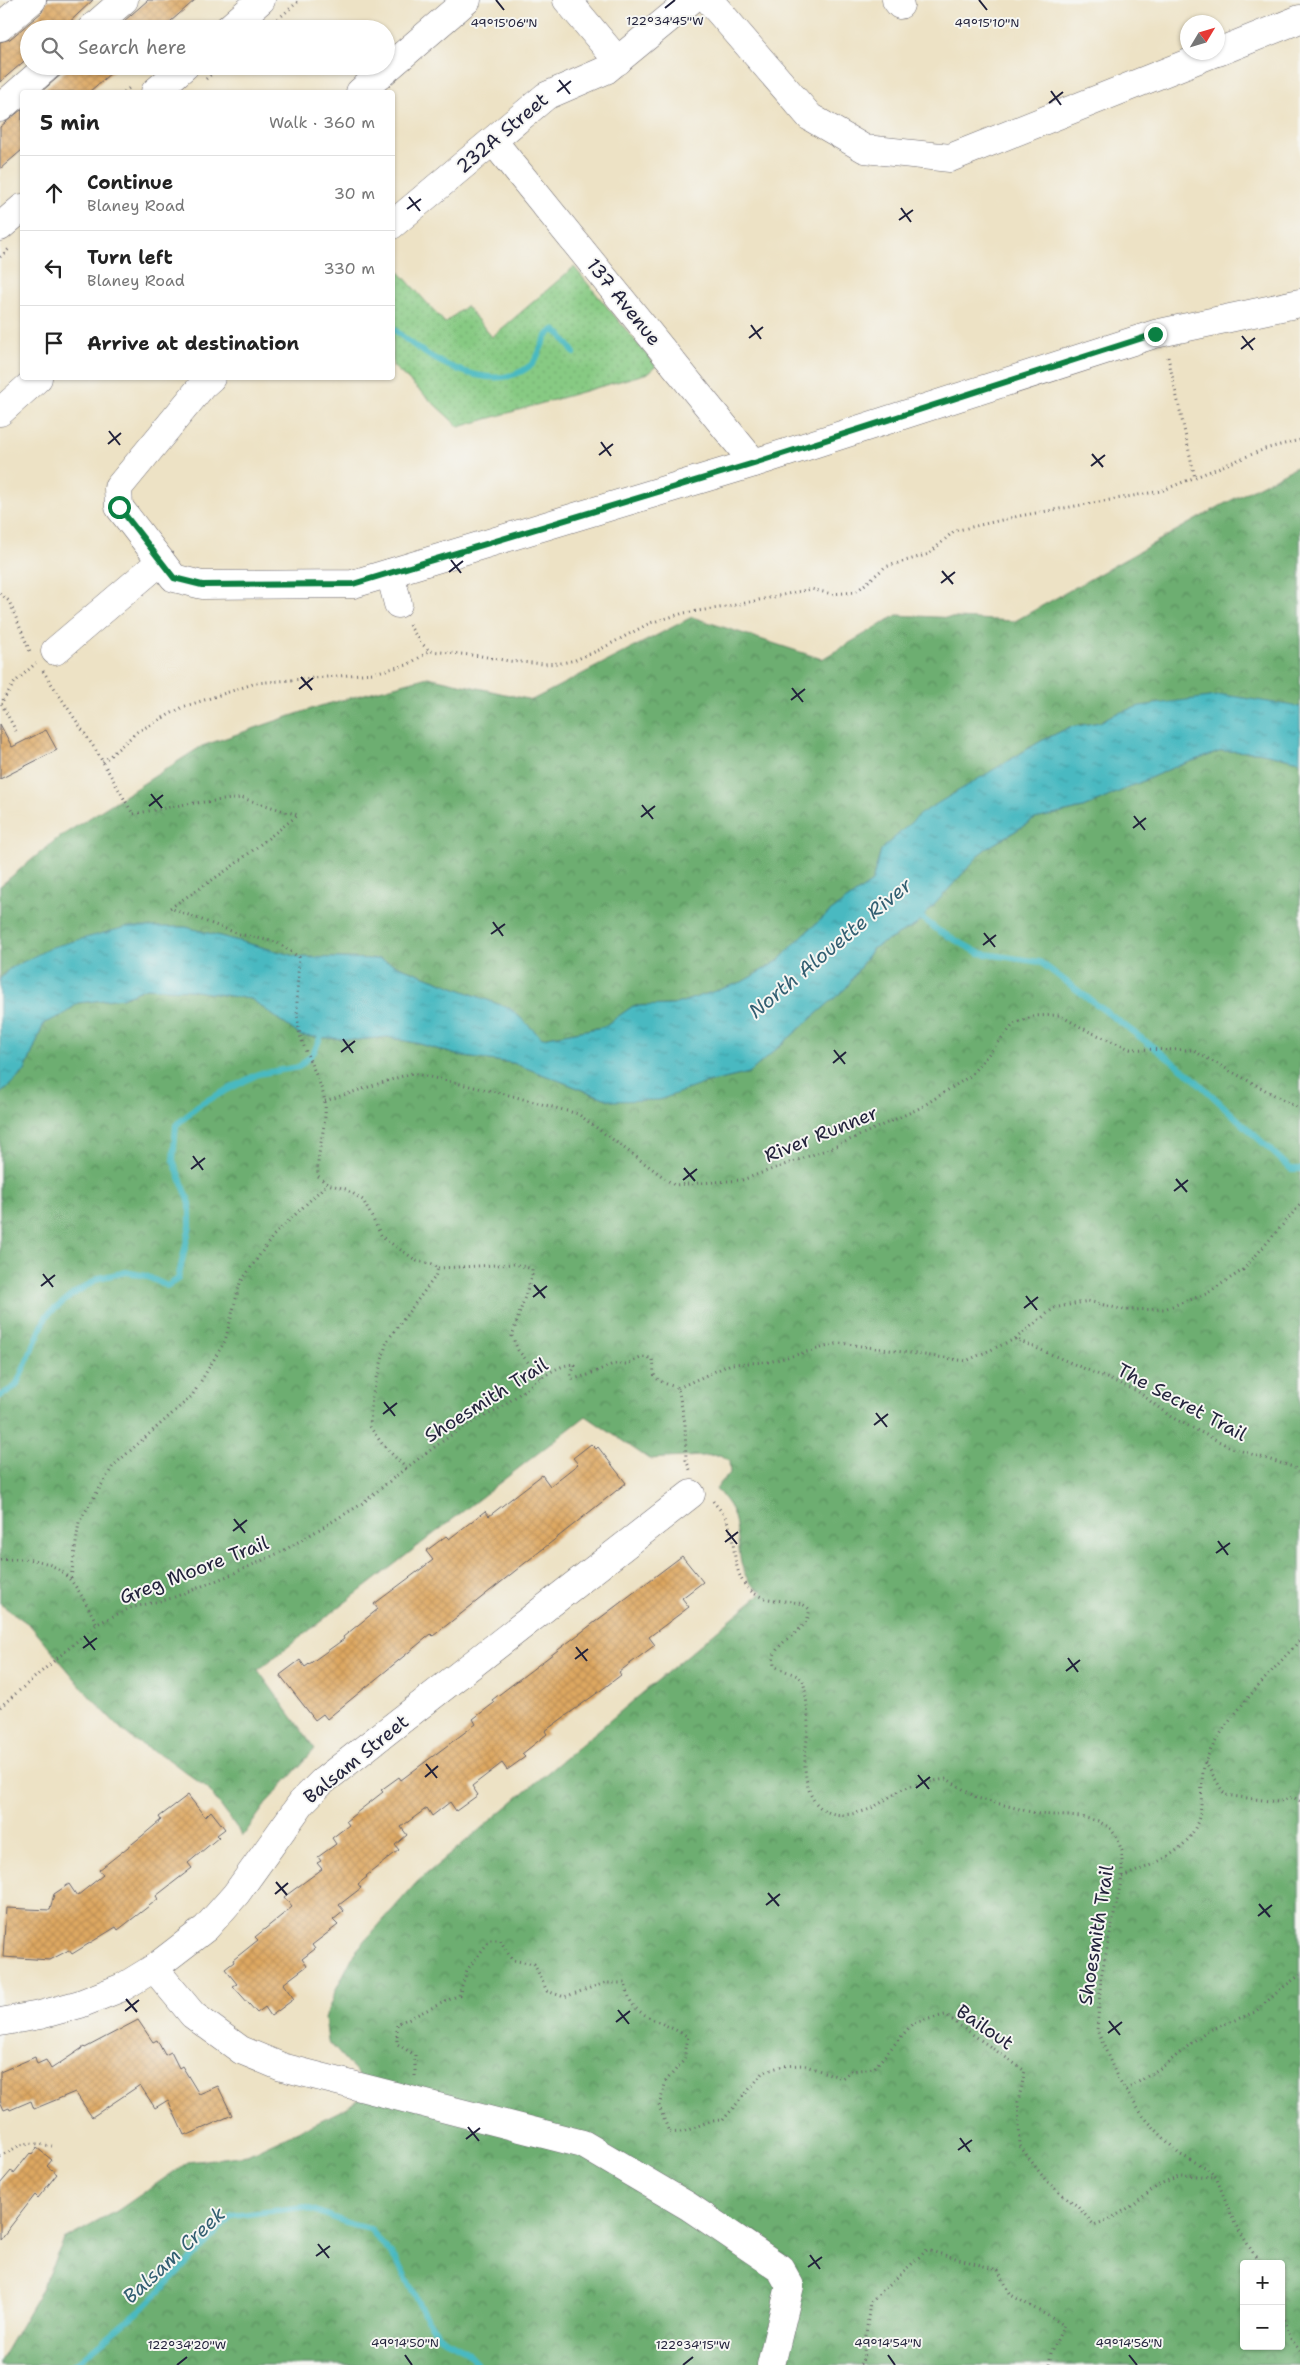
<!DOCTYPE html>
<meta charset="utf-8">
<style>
body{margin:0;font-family:"Shantell Sans",sans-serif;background:#f2f2f2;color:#222}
.controls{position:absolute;right:15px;bottom:15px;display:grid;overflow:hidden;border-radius:5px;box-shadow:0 1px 4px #0004}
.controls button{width:45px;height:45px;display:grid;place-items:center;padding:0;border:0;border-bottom:1px solid #e0e0e0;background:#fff;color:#222;font:25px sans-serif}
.compass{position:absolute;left:1180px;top:15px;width:45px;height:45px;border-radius:50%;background:#fff;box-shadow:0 1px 4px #0004;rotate:52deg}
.stop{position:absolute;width:15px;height:15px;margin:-11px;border:4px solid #0b8043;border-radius:50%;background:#fff}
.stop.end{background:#0b8043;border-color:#fff;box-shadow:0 1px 5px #0008}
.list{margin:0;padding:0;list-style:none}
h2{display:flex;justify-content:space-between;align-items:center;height:65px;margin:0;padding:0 20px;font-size:21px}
h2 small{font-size:16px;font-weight:400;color:#767676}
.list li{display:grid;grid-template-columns:32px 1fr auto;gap:15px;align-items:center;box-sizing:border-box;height:75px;padding:0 20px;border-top:1px solid #e0e0e0}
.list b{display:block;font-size:19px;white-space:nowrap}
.list p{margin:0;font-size:16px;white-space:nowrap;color:#767676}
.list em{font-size:16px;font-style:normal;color:#767676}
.icon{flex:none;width:28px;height:28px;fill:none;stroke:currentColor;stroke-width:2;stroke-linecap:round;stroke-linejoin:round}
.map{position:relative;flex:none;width:1300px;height:2365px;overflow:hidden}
.search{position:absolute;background:#fff;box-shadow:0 1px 4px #0004;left:20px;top:20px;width:375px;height:55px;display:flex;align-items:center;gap:12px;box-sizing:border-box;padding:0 18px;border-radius:28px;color:#767676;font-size:19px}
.panel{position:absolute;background:#fff;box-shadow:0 1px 4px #0004;left:20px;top:90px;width:375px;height:290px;border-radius:5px}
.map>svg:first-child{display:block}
</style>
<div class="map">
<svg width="1300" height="2365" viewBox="0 0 1300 2365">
<defs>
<pattern id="green-dots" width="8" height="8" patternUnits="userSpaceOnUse" patternTransform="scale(1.25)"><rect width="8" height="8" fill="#87ca83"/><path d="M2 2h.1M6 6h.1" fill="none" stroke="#74ad72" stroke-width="1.8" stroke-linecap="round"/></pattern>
<pattern id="forest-crowns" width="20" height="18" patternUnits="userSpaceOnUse" patternTransform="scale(1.25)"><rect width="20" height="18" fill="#6dae71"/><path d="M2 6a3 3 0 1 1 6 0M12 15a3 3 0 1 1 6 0" fill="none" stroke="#598d5e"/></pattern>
<pattern id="water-ripples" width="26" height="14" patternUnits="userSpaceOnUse" patternTransform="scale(1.25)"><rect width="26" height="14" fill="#4ab9c1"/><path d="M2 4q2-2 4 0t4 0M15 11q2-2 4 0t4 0" fill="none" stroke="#3d969e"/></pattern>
<pattern id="building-cross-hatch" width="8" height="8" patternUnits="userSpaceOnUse" patternTransform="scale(1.25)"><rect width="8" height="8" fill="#dda761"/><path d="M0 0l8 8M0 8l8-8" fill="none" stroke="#bd8f55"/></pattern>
</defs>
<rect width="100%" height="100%" fill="#f6f6f2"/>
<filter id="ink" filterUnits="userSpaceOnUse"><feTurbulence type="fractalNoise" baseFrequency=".02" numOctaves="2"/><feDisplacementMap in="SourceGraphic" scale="10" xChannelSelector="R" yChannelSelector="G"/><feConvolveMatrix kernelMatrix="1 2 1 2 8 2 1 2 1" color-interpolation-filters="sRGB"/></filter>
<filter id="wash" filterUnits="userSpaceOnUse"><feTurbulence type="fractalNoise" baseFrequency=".0096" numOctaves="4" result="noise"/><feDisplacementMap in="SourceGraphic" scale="20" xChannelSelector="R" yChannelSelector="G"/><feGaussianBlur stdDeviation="1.12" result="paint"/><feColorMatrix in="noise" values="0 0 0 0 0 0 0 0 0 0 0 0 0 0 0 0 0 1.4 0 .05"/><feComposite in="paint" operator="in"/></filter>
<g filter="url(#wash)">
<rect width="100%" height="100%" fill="#ede2c5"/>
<!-- green -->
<path fill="url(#green-dots)" stroke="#54765f" d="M393,265l52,58 21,-17 26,31 82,-70 82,99 -8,7 -189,54 -66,-61z"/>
<!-- forest -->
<g fill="url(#forest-crowns)" stroke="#486856" fill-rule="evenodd">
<path d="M1300,465v242l-188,8 -12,7 -30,5 -29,14 -33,20 -127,89 -9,32 -41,29 -27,23 -26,27 -36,21 -69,23 -40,1 -30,21 -61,11 -31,-29 -131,-50 -81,-2 -113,-30 -177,42 -9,10v-93l58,-48 144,-92 118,-40 108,-29 104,23 160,-83 130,42 75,-44 118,6 207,-116z"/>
<path d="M1222,751l36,1 42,9v1604h-1300v-4l36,-62 28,-59 53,-29 71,-49 59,-7 91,-43 35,-21 -45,-50 -3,-23 11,-29 19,-37 62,-70 346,-290c-31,-13 -20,-55 -31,-81 -4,-8 -11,-16 -16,-23l14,-15 -1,-12 -9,-6 -71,4 -63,-43 -328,254 57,79 -47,52 -25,35 -35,-47 -40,-30 -31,-17 -16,-13 -30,-31 -61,-73 -30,-21v-510l25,-23 19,-48 19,-8 15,-12 44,-5 24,-10 42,2 63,9 50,37 56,4 30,-3 33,7 44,13 49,6 99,38 91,-17 46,-11 97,-85 26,-39 44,-24 68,-75 51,-31 48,-11 89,-40zM1244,2264h37v82h-37z"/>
</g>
<!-- water -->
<path fill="url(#water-ripples)" stroke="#366e7e" d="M1225,695l75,12v54l-42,-9 -36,-1 -50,17 -89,40 -48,11 -51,31 -68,75 -44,24 -26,39 -97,85 -46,11 -44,16 -47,1 -99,-38 -49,-6 -44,-13 -33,-7 -30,3 -56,-4 -50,-37 -63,-9 -42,-2 -24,10 -44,5 -15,12 -19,8 -19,48 -25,23v-115l9,-10 43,-22 74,-20h60l113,30 81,2 131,50 31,29 61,-11 30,-21 40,-1 69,-23 36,-21 26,-27 27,-23 41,-29 9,-32 39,-36 121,-73 29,-14 30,-5 12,-7 28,-9z"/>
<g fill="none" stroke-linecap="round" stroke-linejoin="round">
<!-- stream -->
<g stroke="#4ab9c1" stroke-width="6">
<path d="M392,327c30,30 100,71 139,38 10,-8 10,-29 23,-35l7,5 13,18"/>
<path d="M916,913l23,18 40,22 61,9 149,112 102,95h9"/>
<path d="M0,1396l16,-10 31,-71 25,-20 27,-17 27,-6 20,4 21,10 11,-7 12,-53v-23l-17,-43 3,-35 26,-22 56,-29 41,-7 15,-15 9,-21"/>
<path d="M74,2365l72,-60 86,-89 73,-9 48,18 17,4 27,32 27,53 15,22 25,13 15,16"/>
</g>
</g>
<g id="blocks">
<!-- building -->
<g fill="url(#building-cross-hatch)">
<path d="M47,0h46l-31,29h-33v28l-29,25v-40l10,-3 32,-27z"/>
<path d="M148,0h47l-33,29h-47z"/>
<path d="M71,66h48l-30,26h-48z"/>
<path d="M22,109v41l-22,19v-42z"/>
<path d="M0,724l12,23 34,-17 11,20 -57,29z"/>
<path d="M591,1444l5,5 2,-2 28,36 -193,153 -2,-2 -104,85 -4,-5 -8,6 -35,-45 20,-15 5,7 39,-28 -1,-2 35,-28 -4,-5 59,-44 -7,-9 20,-15 3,3 36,-28 4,5 53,-41 8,11 28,-22 -5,-6z"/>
<path d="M682,1556l21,26 -21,16 7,9 -40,30 6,8 -36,27 2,3 -17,13 -59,43 2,3 -25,20 3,3 -18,13 -5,-7 -30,23 6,9 -22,16 -6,-9 -18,14 -5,-8 -26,19 6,8 -12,10 4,5 -33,26 1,1 -9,7 3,4 -22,17 5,6 -11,9 5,5 -26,20 3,4 -13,10 5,7 -24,18 11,15 -23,17 -6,-9 -8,6 -24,-27 4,-2 -12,-15 9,-7 -1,-2 25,-20 -3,-3 37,-30 -8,-10 38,-28 -5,-6 4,-2 -3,-4 18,-13 -4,-6 17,-13 -3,-4 37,-29 -2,-2 18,-13 2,3 75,-56 -3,-5 21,-16 -2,-3z"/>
<path d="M188,1795l17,22 6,-6 14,18 -8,6 2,2 -31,26 4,5 -36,28 2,3 -40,31 -2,-3 -44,27 -3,-4 -19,10 -47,-3 3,-49 44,2 4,-16 15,-10 8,12 26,-21 -4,-5 43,-34 19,-16 -2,-3z"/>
<path d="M138,2020l15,22 4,-2 8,15 6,-3 8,16 3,-2 17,28 19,-8 14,29 -44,20 -1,-1 -3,1 -16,-35 -13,8 -15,-23 -48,32 -17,-25 -41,17 -3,-8 -21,9 -1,-2 -5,2 -4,-9v-29l35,-15 2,7 9,-4 5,9 33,-22 1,1z"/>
<path d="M37,2148l15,12 -5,6 10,8 -19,24 -3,-3 -35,45v-56l11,-13 3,2 16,-20 2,2z"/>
</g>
</g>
</g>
<g filter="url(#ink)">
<use href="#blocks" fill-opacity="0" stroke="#69656b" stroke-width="1"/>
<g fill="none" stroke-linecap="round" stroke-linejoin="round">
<!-- minor casing -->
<g stroke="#69656b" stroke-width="29">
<g id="minor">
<path d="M567,0l51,61"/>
<path d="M709,0l101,117 55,32 85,9 266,-106"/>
<path d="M896,0l4,5"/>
<path d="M0,27l32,-27"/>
<path d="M91,29l33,-29"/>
<path d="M228,29l33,-29"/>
<path d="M1218,52l82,-33"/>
<path d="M155,92l30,-26"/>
<path d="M360,92l107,-92"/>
<path d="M0,108l48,-42"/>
<path d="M493,141l261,322"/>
<path d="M392,225l154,-129 60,-26 85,-70"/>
<path d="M0,227l22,-19"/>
<path d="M211,378l-9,8 -84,102 1,19 55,71 28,7 151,-1 401,-121 401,-129 145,-31"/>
<path d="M0,412l38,-34"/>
<path d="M390,573l8,31"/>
<path d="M55,651l106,-90"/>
<path d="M154,1968l39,47 48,35 41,17 301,77 105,62 92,62 10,18 -19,79"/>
<path d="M0,2022l40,-7 40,-11 43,-17 31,-19 52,-40 30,-34 66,-92 20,-20 369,-288"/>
</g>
</g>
<!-- path -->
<g stroke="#69656b" stroke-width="3" stroke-dasharray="1 4" stroke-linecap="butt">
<path d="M278,19l22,-19"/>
<path d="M198,29l6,-6"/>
<path d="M206,79l14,-13"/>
<path d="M124,92l8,-6"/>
<path d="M0,257l9,-8"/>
<path d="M1168,357l27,121"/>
<path d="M0,593l9,8 22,53"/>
<path d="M409,625l12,18 9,8 51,5 28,5 35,3 18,-1 13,-3 24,-10 51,-27 34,-10 42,-6 85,-18 21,5 24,-2 29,-25 44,-13 25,-23 65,-15 142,-25 104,-42 35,-9"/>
<path d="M43,671l54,81 36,62 53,-10 56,-6 56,17 -68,53 -60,40 69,26 37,8 23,15c-1,25 -5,55 2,81 5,17 23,50 24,65 2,25 -9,48 -7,73l9,8 19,5 17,11 19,37 35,24 15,3 6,4 -3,9 -48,64 -15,56 -2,30 13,18 23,23c20,-14 39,-30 60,-42 11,-7 23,-11 34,-18 16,-10 57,-48 75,-43l-4,10 2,4 15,-4 25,-11h14l16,-7 8,1c4,6 2,9 3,15 1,9 17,12 24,15l7,35 1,37 5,12"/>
<path d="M16,731l-15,-28 14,-21 21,-19"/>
<path d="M103,762l34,-30 46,-25 73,-24 117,-10 34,-8 23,-14"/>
<path d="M325,1101l87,-28 93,21 73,20 96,71 68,-5 92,-33 86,-39 50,-32 44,-52 20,-8 25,-1 29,16 42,18 62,1 108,59"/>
<path d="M438,1268l77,-4 17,5v6l-20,61 6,14 23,28"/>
<path d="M1015,1339l39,-31 34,-7 36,9 40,-1 42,-15 37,-24 57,-65"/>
<path d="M678,1388l53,-24 38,-2 71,-19 126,18 49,-22 122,52 34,26 61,31 61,19 7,5"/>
<path d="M713,1501c5,7 12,13 15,22 8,19 4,46 18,63 18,22 50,9 63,23 2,25 -40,30 -35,56 8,7 20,7 29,15 3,14 5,30 5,45 0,14 -4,28 -3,42 2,38 20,56 59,44 14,-4 26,-16 39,-22 15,-6 29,-8 44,-10l30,19 62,16 42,3 17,4 12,7 6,8 6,15v26l-21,100 -4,53 21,49 25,37 36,38 26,13 11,10 18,45 26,42"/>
<path d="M0,1560c60,-6 72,16 97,64l33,-16 42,-10 58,-23 53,-24 77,-46 46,-37"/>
<path d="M71,1578l8,-56 34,-56 79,-70 33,-55 15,-58 33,-47 54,-52"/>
<path d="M0,1707l97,-83"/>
<path d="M1205,1762l20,33 52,7 16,-5 7,4"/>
<path d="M1122,1877c36,-15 75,-26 79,-72 1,-13 0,-33 5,-45 17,-40 65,-87 94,-120"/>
<path d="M415,2076v-21l-18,-11v-20l62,-29 8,-25 23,-30h10l12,20 22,4 13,27 17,6 41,-14h20c2,7 4,17 8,22 11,14 39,21 55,32l-4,23 -18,21 -7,25 10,26c21,3 31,-12 54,-12l41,-48 18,-6 21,-1 39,13 9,-7 23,-3 39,-45 32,-8 80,56 -7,31 2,44 27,36 30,24 17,19 16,-6 25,-15 25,-20 21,-9 35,2"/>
<path d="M1126,2090l39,-25 40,-33 50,-20 26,-23 19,-14"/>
<path d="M0,2157l20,-12 10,-2 22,3"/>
<path d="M1281,2310l10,29 9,12"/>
<path d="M860,2365l3,-6 7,-57 57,-52 71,20 13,25 53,30 -13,28 -2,12"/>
</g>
<!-- minor -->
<use href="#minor" stroke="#fff" stroke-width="28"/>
</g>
</g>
<g fill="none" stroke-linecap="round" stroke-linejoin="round" filter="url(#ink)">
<!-- route -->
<path stroke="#0b8043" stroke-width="6" d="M119,507l55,71 28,7 151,-1 401,-121 401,-129"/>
</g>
<!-- ticks -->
<path fill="none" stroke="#22223b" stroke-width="2" d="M496,0l8,10M979,0l8,10M665,8l10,-8M559,80l11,14M1051,91l10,14M557,92l14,-11M1049,103l14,-11M409,197l11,14M901,208l10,14M407,209l14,-10M899,220l14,-10M751,325l10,14M1242,336l11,14M749,338l14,-11M1241,349l14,-11M109,431l11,14M601,442l10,14M108,444l13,-11M1092,454l11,13M599,455l14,-11M1091,466l14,-11M451,560l10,13M942,571l11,13M449,572l14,-11M941,583l14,-11M301,677l11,13M792,688l11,14M299,689l14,-11M791,700l14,-11M151,794l11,14M642,805l11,14M149,806l14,-11M1134,816l11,14M641,817l14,-11M1133,828l13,-10M493,922l10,14M984,933l11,14M491,934l14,-10M983,945l13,-10M343,1039l10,14M834,1050l11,14M341,1052l14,-11M833,1063l13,-11M193,1156l10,14M684,1168l11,13M191,1169l14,-11M1176,1179l11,13M683,1180l14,-11M1174,1191l14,-11M43,1274l10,13M534,1285l11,13M41,1286l14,-11M1026,1296l11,14M533,1297l14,-11M1024,1308l14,-11M384,1402l11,14M876,1413l11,14M383,1414l14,-11M874,1425l14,-11M234,1519l11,14M726,1530l11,14M233,1531l14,-11M1218,1541l10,14M725,1542l13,-10M1216,1553l14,-10M84,1636l11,14M576,1647l11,14M83,1648l14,-10M1068,1658l10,14M575,1659l13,-10M1066,1671l14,-11M426,1764l11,14M918,1775l11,14M425,1777l13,-11M916,1788l14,-11M276,1882l11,13M768,1893l11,13M275,1894l13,-11M1259,1904l11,13M766,1905l14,-11M1258,1916l14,-11M126,1999l11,13M618,2010l11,14M125,2011l14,-11M1109,2021l11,14M616,2022l14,-11M1108,2033l14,-11M468,2127l11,14M960,2138l10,14M466,2139l14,-11M958,2150l14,-10M318,2244l11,14M810,2255l10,14M316,2256l14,-10M808,2267l14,-10M405,2355l7,10M888,2355l7,10M1129,2355l8,10M177,2365l10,-8M683,2365l10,-8"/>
<g text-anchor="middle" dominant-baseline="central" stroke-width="4" stroke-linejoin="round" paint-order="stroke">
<!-- street labels -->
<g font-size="19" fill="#22223b" stroke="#f6f6f2">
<text transform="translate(502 133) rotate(-40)">232A Street</text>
<text transform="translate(624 302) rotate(51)">137 Avenue</text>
<text transform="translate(821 1134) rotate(-22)">River Runner</text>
<text transform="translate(486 1400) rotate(-32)">Shoesmith Trail</text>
<text transform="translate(1182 1402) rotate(28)">The Secret Trail</text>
<text transform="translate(194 1570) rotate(-21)">Greg Moore Trail</text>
<text transform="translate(356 1759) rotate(-39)">Balsam Street</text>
<text transform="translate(1096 1935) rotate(-81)">Shoesmith Trail</text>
<text transform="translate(985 2027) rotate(34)">Bailout</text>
</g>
<!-- water labels -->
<g font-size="20" font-style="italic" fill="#325e71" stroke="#f6f6f2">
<text transform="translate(830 948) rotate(-40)">North Alouette River</text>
<text transform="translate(174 2255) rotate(-43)">Balsam Creek</text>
</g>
</g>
<g font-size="12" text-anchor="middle" fill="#22223b" stroke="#f6f6f2" stroke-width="4" stroke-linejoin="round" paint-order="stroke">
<text x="665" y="25">122°34'45"W</text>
<text x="504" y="27">49°15'06"N</text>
<text x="987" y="27">49°15'10"N</text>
<text x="405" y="2347">49°14'50"N</text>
<text x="888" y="2347">49°14'54"N</text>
<text x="1129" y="2347">49°14'56"N</text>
<text x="187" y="2349">122°34'20"W</text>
<text x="693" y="2349">122°34'15"W</text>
</g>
</svg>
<div class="controls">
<button>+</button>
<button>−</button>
</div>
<svg class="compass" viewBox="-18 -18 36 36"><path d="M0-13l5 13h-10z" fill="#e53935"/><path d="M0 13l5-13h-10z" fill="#767676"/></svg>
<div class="stop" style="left:119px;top:507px"></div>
<div class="stop end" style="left:1155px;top:334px"></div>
<div class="search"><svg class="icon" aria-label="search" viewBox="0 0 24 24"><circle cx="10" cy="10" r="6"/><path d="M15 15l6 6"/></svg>Search here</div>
<section class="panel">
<h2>5 min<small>Walk · 360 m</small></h2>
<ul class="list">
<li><svg class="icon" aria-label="ahead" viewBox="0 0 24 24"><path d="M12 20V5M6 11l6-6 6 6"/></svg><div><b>Continue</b><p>Blaney Road</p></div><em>30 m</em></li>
<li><svg class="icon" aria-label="left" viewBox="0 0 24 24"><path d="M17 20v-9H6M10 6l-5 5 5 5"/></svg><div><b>Turn left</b><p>Blaney Road</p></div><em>330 m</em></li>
<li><svg class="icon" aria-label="arrive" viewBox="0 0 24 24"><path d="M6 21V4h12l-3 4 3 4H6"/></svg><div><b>Arrive at destination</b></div></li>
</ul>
</section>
</div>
